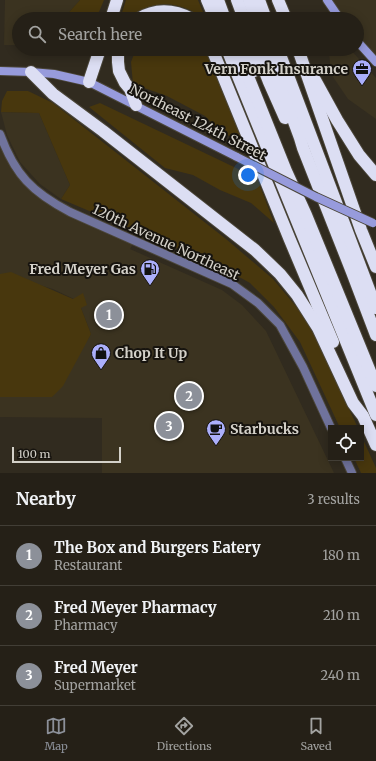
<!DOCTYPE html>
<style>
body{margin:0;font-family:Merriweather,serif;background:#312d24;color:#f1f3f6}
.controls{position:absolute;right:12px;bottom:12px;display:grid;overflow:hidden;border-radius:0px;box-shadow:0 2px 10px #0003}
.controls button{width:36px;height:36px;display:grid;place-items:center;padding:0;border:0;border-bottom:1px solid #423e36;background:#252017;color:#f1f3f6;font:20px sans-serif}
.scale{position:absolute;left:12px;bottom:10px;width:109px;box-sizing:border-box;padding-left:4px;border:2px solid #d4d1c9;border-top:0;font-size:11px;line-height:14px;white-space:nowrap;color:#d4d1c9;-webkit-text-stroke:3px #17140f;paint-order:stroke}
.you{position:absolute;left:248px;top:175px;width:14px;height:14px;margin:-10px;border:3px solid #fff;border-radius:50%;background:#1a73e8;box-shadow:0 0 0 6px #1a73e833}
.badge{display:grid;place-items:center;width:26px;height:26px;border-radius:50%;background:#8c9099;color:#fff;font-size:13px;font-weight:700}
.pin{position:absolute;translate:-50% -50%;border:2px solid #fff;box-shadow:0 1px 4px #0006}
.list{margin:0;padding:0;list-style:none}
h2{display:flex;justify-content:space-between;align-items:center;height:52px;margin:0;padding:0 16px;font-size:17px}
h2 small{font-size:13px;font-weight:400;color:#a3a3a1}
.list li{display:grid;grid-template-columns:26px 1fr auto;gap:12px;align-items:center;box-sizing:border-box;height:60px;padding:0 16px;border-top:1px solid #423e36}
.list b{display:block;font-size:15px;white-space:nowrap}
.list p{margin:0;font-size:13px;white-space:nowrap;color:#a3a3a1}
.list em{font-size:13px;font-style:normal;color:#a3a3a1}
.icon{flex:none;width:22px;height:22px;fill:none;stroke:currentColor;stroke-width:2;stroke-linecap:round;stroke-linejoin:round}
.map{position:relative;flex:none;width:376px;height:473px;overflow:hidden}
.search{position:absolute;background:#252017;box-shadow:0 2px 10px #0003;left:12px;right:12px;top:12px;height:44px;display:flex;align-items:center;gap:10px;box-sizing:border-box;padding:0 14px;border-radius:22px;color:#a3a3a1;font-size:15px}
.sheet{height:232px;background:#252017}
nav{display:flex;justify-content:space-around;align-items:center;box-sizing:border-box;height:56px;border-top:1px solid #423e36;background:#252017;font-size:11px;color:#a3a3a1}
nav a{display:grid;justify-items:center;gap:2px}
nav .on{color:#8c9099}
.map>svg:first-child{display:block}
</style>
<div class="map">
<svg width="376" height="473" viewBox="0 0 376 473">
<rect width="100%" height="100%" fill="#312b1f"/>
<!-- built -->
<g fill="#3b3320">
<path d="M5,0h75l-17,19h-44v26h-15z"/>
<path d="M327,0h49v62l-19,-21v-22h-17z"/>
<path d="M328,49h22l26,29v41l-28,-20 -17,-25 -2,-22z"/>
<path d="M1,112l38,1 31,72 -9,14 -21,-15 -20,-22 -13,-27z"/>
<path d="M0,134l9,22 39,44 87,41 -5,8 92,41 20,15 24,26 68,142h-232v-55l-102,-1v-20h52l39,-63 -10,-26 -7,-9 -21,-10 -52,-15h-1z"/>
</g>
<!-- green -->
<g fill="#48370d">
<path d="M80,0h24l-8,19h-33z"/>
<path d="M126,0h72l8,19c-7,0 -10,-6 -16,-9 -22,-10 -43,-7 -61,9h-9z"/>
<path d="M26,49h58l-17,7 -39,-5z"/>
<path d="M136,49h71l39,96 -26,-14 -15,-15 -38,-20 -34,-12 -2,-22z"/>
<path d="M7,91h21l25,12 173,136 47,40 27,32 14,23 44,94h-18l-40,-86 -26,-35 -24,-24 -29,-16 -160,-68 9,-14 -31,-72 -38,-1 1,-11z"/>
<path d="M100,103l157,75 17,45 -23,-20 -31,-13 -27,-15 -28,-7 -76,-61z"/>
<path d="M11,272l62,27 10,-6 4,12 -6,3 10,26 -28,52 -11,11h-52v-123z"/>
<path d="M361,435l15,33v5h-15l-7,-15h7z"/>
</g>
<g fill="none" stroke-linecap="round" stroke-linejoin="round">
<!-- street casing -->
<g stroke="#4b463a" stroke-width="10">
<g id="street">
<path d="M0,134c15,41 32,58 70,78l162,72 26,19 22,22 23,42 28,61"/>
<path d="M345,458l7,15"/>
</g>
</g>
<!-- secondary casing -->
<g stroke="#4b463a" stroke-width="10">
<g id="secondary">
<path d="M327,0l13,19"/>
<path d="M357,41l19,21"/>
<path d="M0,71l31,1 23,2 35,8 148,75"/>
</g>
</g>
<!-- highway casing -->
<g stroke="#4b463a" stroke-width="14">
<g id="highway">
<path d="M207,0l8,19"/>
<path d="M218,0l7,19"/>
<path d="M237,0l7,19"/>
<path d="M249,0l7,19"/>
<path d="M259,0l7,19"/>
<path d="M278,0l8,19"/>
<path d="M111,19l6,-19"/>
<path d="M138,19c18,-11 35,-10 54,0"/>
<path d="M118,49v13l1,9 6,12 5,6 6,16"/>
<path d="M212,49l78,191 43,102"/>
<path d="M227,49l149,366"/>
<path d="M237,49l49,122 20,44 70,171"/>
<path d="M247,49l7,22"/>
<path d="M256,49l13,33 16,36"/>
<path d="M267,49l33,89 3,10 49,124 24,63"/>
<path d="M278,49l98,259"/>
<path d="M298,49l63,181 15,37"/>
<path d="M31,72l22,22 50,37 152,119 25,24 17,21 21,33 35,75 10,13 13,29"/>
<path d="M315,80l22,40 22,35 17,20"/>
<path d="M89,82l11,-33"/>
</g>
</g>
<!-- street -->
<use href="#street" stroke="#70739c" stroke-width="8"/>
<!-- secondary -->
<use href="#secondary" stroke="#979bdc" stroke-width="8"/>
<!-- highway -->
<use href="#highway" stroke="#dcdef3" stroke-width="12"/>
<!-- secondary-bridge casing -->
<g stroke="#4b463a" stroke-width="10" stroke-linecap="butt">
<path id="secondary-bridge" d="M237,157l79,40 57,26"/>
</g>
<!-- secondary-bridge -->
<use href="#secondary-bridge" stroke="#979bdc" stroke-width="8"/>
</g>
<!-- icons -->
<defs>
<g id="office-pin" transform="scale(1)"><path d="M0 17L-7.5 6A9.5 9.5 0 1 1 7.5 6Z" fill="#abaffb" stroke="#17140f"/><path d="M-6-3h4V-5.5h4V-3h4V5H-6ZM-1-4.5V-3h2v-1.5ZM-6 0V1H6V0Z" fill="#111"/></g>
<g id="fuel-pin" transform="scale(1)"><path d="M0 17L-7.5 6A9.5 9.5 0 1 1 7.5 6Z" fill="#abaffb" stroke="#17140f"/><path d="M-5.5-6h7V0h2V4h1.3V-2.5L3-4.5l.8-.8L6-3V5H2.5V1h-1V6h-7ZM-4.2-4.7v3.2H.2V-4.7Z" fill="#111"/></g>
<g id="shop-pin" transform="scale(1)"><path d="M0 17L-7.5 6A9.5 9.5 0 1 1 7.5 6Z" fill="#abaffb" stroke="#17140f"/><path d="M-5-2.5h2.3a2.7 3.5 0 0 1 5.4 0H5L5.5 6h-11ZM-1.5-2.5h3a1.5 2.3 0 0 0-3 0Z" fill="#111"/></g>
<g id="cafe-pin" transform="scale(1)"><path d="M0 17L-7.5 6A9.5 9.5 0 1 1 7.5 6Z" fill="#abaffb" stroke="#17140f"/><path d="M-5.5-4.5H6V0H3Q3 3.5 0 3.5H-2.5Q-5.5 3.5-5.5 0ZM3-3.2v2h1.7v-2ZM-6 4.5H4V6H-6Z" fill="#111"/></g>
</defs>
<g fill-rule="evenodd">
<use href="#office-pin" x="362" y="69"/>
<use href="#fuel-pin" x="150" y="269"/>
<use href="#shop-pin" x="101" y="353"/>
<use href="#cafe-pin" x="216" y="429"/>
</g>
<g text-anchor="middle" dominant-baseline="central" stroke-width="4" stroke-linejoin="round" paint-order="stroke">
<!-- poi labels -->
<g font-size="14" font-weight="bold" fill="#d4d1c9" stroke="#17140f" text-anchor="end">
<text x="348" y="69">Vern Fonk Insurance</text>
<text x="136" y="269">Fred Meyer Gas</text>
<text x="115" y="353" text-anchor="start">Chop It Up</text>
<text x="230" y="429" text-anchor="start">Starbucks</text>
</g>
<!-- street labels -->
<g font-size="14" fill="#d4d1c9" stroke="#17140f">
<text transform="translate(198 122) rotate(27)">Northeast 124th Street</text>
<text transform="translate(166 242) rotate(25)">120th Avenue Northeast</text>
</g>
</g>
</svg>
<div class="controls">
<button><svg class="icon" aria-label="locate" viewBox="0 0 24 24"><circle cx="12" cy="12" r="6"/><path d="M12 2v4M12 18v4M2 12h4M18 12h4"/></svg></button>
</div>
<div class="scale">100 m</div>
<div class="you"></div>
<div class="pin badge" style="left:109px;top:315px">1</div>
<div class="pin badge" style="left:189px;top:396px">2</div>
<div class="pin badge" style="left:169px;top:426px">3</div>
<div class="search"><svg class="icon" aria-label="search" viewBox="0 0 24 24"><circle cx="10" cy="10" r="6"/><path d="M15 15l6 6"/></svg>Search here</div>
</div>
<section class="sheet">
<h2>Nearby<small>3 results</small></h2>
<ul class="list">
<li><span class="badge">1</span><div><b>The Box and Burgers Eatery</b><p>Restaurant</p></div><em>180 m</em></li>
<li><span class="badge">2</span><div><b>Fred Meyer Pharmacy</b><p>Pharmacy</p></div><em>210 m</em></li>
<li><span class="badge">3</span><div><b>Fred Meyer</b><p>Supermarket</p></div><em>240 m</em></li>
</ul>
</section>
<nav>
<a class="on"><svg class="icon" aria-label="map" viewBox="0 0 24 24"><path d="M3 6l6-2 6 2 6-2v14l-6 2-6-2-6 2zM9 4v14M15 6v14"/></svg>Map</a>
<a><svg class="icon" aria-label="directions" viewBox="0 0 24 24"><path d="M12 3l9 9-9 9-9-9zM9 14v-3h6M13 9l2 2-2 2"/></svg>Directions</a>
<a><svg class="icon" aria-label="saved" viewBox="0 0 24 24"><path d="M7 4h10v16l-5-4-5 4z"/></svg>Saved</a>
</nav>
